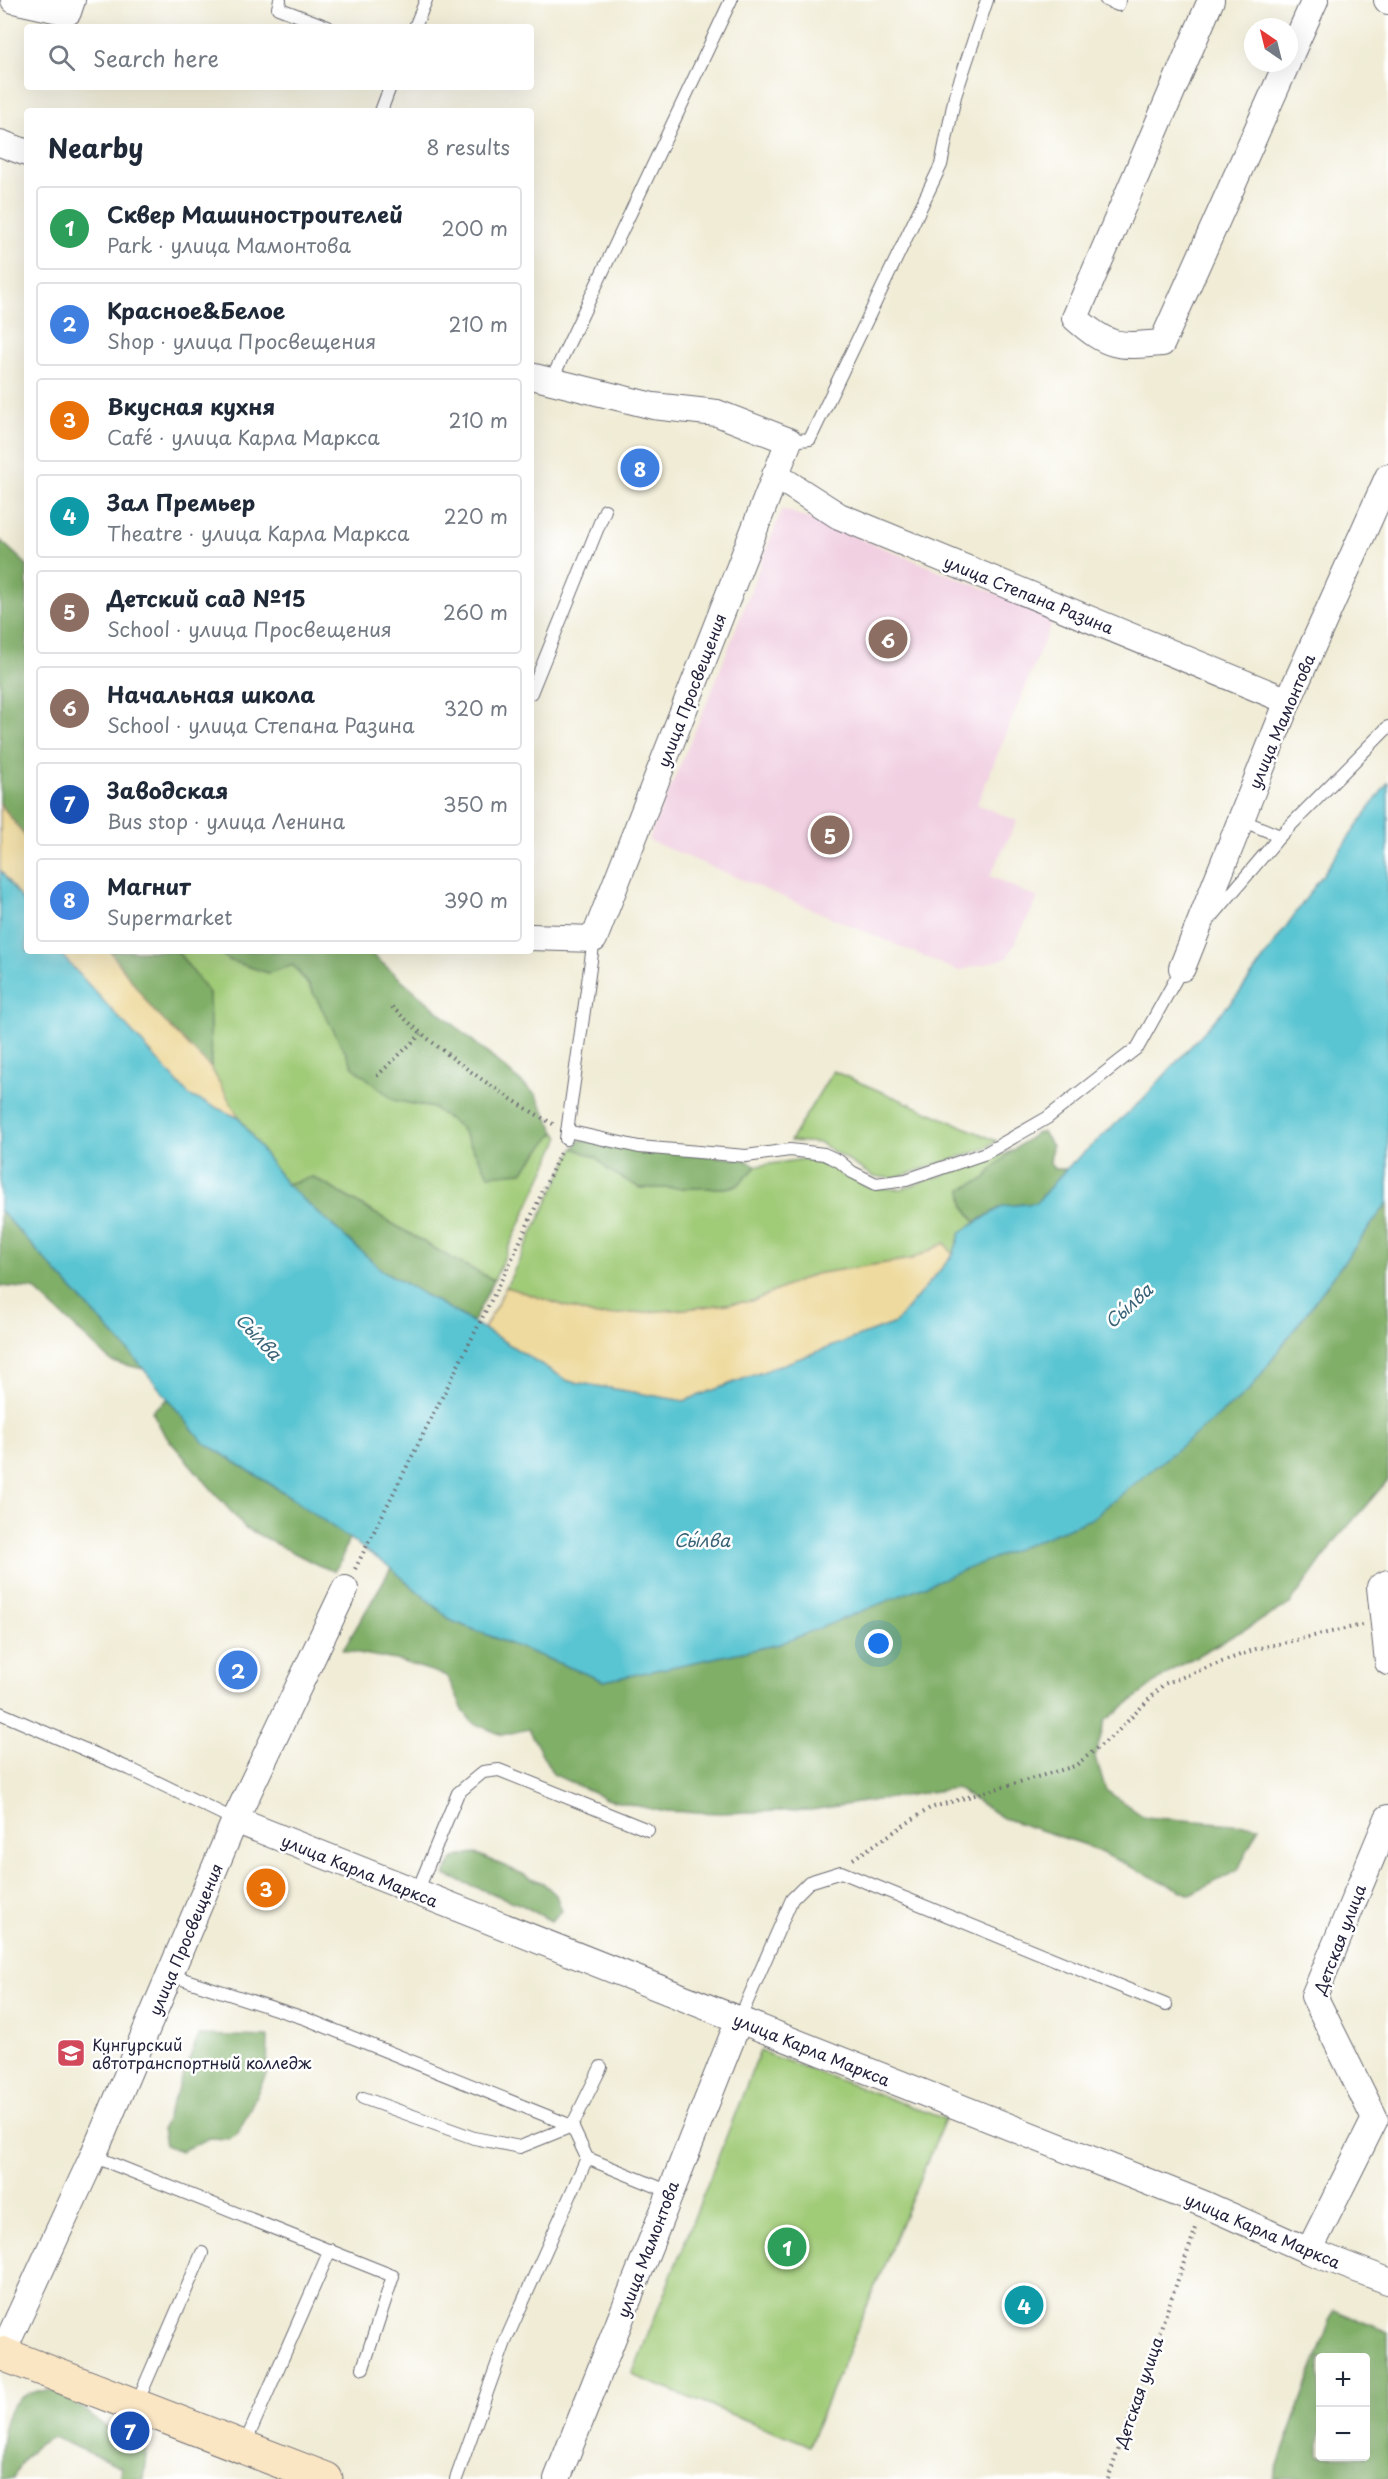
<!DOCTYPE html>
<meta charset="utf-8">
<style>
body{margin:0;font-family:"Playpen Sans",sans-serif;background:#f6f6f7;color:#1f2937}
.controls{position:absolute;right:18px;bottom:18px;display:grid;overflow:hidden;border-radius:6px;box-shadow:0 6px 24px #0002}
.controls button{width:54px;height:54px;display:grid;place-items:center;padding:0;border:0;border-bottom:2px solid #e0e1e3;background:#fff;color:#1f2937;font:30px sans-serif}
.compass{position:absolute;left:1244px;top:18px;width:54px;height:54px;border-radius:50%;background:#fff;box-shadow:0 6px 24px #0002;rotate:325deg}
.you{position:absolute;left:879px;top:1644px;width:21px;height:21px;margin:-15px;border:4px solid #fff;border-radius:50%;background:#1a73e8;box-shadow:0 0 0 9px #1a73e833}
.badge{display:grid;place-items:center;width:39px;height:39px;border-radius:50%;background:#b45309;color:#fff;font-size:20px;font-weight:700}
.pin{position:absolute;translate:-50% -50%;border:3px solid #fff;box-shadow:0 2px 6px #0006}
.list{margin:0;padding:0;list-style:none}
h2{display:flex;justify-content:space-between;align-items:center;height:78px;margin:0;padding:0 24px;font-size:26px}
h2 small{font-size:20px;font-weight:400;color:#747a83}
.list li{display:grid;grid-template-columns:39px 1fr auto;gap:18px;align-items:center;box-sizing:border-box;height:84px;margin:0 12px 12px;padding:0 12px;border:2px solid #e0e1e3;border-radius:6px}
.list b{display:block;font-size:22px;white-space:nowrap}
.list p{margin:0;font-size:20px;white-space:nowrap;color:#747a83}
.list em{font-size:20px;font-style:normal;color:#747a83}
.icon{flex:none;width:33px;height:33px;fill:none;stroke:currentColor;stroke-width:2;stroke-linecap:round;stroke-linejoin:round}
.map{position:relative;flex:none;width:1388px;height:2479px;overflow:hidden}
.search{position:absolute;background:#fff;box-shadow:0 6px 24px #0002;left:24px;top:24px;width:510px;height:66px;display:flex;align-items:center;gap:15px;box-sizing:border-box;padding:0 21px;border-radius:6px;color:#747a83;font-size:22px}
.panel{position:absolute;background:#fff;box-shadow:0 6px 24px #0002;left:24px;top:108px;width:510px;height:846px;border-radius:6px}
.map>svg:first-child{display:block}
</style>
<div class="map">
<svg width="1388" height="2479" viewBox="0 0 1388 2479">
<rect width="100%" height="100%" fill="#fff"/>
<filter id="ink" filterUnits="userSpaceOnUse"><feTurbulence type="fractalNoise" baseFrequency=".0167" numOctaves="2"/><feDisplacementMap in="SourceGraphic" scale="12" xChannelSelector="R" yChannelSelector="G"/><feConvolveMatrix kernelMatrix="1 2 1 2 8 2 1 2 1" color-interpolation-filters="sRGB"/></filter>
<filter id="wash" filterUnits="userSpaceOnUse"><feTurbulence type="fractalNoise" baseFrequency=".008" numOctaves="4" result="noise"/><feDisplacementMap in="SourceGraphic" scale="24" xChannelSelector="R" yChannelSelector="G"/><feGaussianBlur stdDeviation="1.35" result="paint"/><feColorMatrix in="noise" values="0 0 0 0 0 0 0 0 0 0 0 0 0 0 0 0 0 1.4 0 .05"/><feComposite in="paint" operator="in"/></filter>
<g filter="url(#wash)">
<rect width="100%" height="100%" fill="#f0ecd6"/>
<!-- built -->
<path fill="#f1d0e2" d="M782,509l47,17 225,91 -77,187 40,17 -27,55 48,22 -31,60 -49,13 -310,-131 63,-147z"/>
<!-- green -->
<g fill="#a0cb77" stroke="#617659" stroke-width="1.5">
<path d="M177,951h41l11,9 39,13 25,-8 101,135 39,8 27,19 17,29 45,16 33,-40 5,5 -66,143 -38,-19 -143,-84 -27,7 -47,-66 -28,-50 -2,-75z"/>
<path d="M833,1071l164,70 -13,8 -89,29 -21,-1 -54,-34 -30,-2z"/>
<path d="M574,1148l23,10 12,12 31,18h86l12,-3 19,-19 47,-7 24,3 42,26 32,1 110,-38 -18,16 -9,12 -23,10 2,17 12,16 -15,10 -8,23 -8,-11 -33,15 -97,15 -62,27 -67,8 -90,7 -90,-29z"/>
<path d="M760,2051l185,68 -136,326 -177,-70z"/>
</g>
<!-- forest -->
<g fill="#80af68" stroke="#516852" stroke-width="1.5" fill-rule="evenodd">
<path d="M0,540l27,25v274l-27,-36z"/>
<path d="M110,951h67l32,42 2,75 -59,-59z"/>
<path d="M218,951h150l168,144 19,37 -33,40 -33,3 -29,-48 -27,-19 -39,-8 -40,-32 -45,-83 -16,-20 -25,8 -39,-13z"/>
<path d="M1043,1132l9,14 -2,17 4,6h12l-30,34 -33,3 -27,16 -12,-16 -2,-17 23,-10 9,-12 18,-16 24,-18z"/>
<path d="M580,1140l166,20 11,6 -19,19 -13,3h-85l-32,-18 -11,-12 -23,-10z"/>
<path d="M313,1177l143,84 38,19 -21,42 -90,-51 -97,-87z"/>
<path d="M1388,1202v278l-52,60 -46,64 -115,64 -70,53 -10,36 11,33 38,27 115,9 -21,44 -48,25 -105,-50 -82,-27 -47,-30 -145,22 -90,3 -60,-2 -55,-12 -53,-25 -25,-45 -26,6 -29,-12 -9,-11 -17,-36 -47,-15 -57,-11 48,-82 61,53 152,60 175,-37 470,-253z"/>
<path d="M0,1210l133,146 11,13 -32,-7 -78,-73 -34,-3z"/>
<path d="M168,1399l35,43 80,50 66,46c-6,13 -5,22 -15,33l-16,-6 -73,-37 -81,-94 -12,-23z"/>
<path d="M477,1854l66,29 13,12 6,16 -11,10 -27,-15 -79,-31c9,-21 10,-19 32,-21z"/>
<path d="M199,2035l69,2 -1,36 -29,60 -9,6 -19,-1 -29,13 -16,-6 -3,-16z"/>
<path d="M1334,2310l54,22v147h-115zM1320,2358h46v98h-46z"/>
<path d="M38,2391h15l12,6 19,12 15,14 46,23 2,10 -3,23h-24l2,-12 -69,-30c-21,8 -31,22 -40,42h-13c0,-25 0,-66 20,-81 6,-3 12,-5 18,-7z"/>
</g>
<!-- sand -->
<g fill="#eeda9e" stroke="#887e6c" stroke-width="1.5">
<path d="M0,803l27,36v68l-27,-37z"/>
<path d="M58,951h52l42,58 59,59 28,50 -49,-22z"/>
<path d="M945,1243l8,12 -58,68 -211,78 -116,-20 -84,-52 22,-42 90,29 90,-7 67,-8 62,-27 97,-15z"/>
</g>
<!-- water -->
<path fill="#5ac5d2" stroke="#3e7486" stroke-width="1.5" d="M1388,782v420l-139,189 -158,128 -311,125 -176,37 -152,-60 -61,-53 -108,-76 -80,-50 -70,-86 -133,-146v-340l27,37v44h31l132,145 49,22 47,66 97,87 96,55 89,55 116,20 211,-78 58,-68 8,-23 42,-26 33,-3 30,-34 77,-70 97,-107z"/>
</g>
<g filter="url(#ink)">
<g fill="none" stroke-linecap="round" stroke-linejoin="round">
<!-- lane casing -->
<g stroke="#6a6971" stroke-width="14">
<g id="lane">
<path d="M280,0l-2,8 50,19"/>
<path d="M1106,0l12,5 2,-5"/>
<path d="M415,27l11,-27"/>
<path d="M381,111l9,-24"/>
<path d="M551,381l180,-381"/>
<path d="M789,441l21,-2 131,-274 14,-69 32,-96"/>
<path d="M531,693l74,-183"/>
<path d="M1241,820l39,16"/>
<path d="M1210,919l70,-83 108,-109"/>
<path d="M567,1131l72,16 107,9 44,-6 34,4 15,7 13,11 24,12 30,-4 80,-27 61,-35 91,-71 44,-79"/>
<path d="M566,1139l28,-200"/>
<path d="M0,1713l130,56 105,51"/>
<path d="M417,1892l41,-99 25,-21 16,-2 149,60"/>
<path d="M170,1975l134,43 268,108 15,32 83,34"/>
<path d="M739,2020l53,-121 17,-17 32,-10 325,133"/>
<path d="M363,2098l111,40 46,9 52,-21 29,-59"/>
<path d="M93,2156l300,120 -30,92"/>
<path d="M136,2405l66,-152"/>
<path d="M244,2446l86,-196"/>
<path d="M456,2479l49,-137 82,-184"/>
</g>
</g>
<!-- street casing -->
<g stroke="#6a6971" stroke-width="28">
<g id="street">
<path d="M14,0l54,12 4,-12"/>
<path d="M1211,0l-136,318c34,30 43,29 87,25l125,-280"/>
<path d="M1387,0l1,1"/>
<path d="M1289,58l26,-58"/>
<path d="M0,143l27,10"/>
<path d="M531,376l122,30 64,7 72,28 -195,498 -63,-2"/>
<path d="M775,475l64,41 449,185"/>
<path d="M1182,968l106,-267 100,-224"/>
<path d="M1388,1583l-8,4 8,75"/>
<path d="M235,1820l969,384 105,47 79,30"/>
<path d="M1309,2251l66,-132 -61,-123 74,-178"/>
<path d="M0,2358l93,-202 142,-336 110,-231"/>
<path d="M557,2479l182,-459"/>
</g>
</g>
<!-- secondary casing -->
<g stroke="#6a6971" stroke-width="35">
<path id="secondary" d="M0,2353l326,126"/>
</g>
<!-- path -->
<g stroke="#6a6971" stroke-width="4" stroke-dasharray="1.5 4.5" stroke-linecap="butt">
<path d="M392,1007c48,45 104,85 161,117"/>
<path d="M377,1076l44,-42"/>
<path d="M355,1569l156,-308 49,-108"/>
<path d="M853,1859l77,-51 145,-42 41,-33 48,-49 92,-35 106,-24"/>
<path d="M1108,2479l89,-254"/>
</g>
<!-- lane -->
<use href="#lane" stroke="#fff" stroke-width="12"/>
<!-- street -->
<use href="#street" stroke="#fff" stroke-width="26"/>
<!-- secondary -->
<use href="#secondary" stroke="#fbe6c4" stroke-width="33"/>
</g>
</g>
<!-- icons -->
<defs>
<g id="university-square" transform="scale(1.5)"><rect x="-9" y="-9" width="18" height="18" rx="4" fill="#d1495b" stroke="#fff"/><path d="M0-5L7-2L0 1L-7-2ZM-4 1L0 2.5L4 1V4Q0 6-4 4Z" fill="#fff"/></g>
</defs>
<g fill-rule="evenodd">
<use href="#university-square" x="71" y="2053"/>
</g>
<g text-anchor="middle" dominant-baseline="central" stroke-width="5" stroke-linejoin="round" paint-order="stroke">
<!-- street labels -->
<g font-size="16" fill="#22223b" stroke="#fff">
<text transform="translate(1029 594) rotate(22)">улица Степана Разина</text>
<text transform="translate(691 690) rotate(-69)">улица Просвещения</text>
<text transform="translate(1281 721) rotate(-67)">улица Мамонтова</text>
<text transform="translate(360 1870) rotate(22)">улица Карла Маркса</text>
<text transform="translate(185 1939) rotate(-67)">улица Просвещения</text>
<text transform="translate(1339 1939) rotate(-69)">Детская улица</text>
<text transform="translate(812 2049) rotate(22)">улица Карла Маркса</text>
<text transform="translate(1263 2230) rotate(23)">улица Карла Маркса</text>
<text transform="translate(647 2249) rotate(-69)">улица Мамонтова</text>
<text transform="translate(1138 2392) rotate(-71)">Детская улица</text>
</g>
<!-- poi labels -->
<g font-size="16" fill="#22223b" stroke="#fff" text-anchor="start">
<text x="92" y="2044">Кунгурский<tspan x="92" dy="18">автотранспортный колледж</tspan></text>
</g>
<!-- water labels -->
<g font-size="18" font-style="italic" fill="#386377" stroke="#fff">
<text transform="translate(1128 1305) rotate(-42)">Сы́лва</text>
<text transform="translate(259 1336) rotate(47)">Сы́лва</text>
<text x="702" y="1539">Сы́лва</text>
</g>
</g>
</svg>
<div class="controls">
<button>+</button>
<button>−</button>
</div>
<svg class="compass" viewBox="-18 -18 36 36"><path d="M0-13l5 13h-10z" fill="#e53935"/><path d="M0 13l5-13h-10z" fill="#747a83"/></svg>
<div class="you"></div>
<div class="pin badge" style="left:787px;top:2247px;background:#2e9e5b">1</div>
<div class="pin badge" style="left:238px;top:1670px;background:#3f7fe0">2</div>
<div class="pin badge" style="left:266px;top:1888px;background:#e8710a">3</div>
<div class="pin badge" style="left:1024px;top:2305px;background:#0f9aa8">4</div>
<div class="pin badge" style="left:830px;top:835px;background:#8d6e63">5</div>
<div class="pin badge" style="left:888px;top:639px;background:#8d6e63">6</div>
<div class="pin badge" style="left:130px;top:2431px;background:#1a4fb4">7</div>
<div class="pin badge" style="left:640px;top:468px;background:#3f7fe0">8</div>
<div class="search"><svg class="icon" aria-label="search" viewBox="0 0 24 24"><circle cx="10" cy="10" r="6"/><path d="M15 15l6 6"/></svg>Search here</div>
<section class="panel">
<h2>Nearby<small>8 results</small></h2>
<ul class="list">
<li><span class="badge" style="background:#2e9e5b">1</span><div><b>Сквер Машиностроителей</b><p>Park · улица Мамонтова</p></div><em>200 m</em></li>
<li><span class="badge" style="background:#3f7fe0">2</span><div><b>Красное&amp;Белое</b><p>Shop · улица Просвещения</p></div><em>210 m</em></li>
<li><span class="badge" style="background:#e8710a">3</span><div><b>Вкусная кухня</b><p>Café · улица Карла Маркса</p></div><em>210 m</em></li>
<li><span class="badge" style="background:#0f9aa8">4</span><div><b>Зал Премьер</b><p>Theatre · улица Карла Маркса</p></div><em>220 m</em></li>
<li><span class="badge" style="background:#8d6e63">5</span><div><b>Детский сад №15</b><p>School · улица Просвещения</p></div><em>260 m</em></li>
<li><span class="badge" style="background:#8d6e63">6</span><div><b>Начальная школа</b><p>School · улица Степана Разина</p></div><em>320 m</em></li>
<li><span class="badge" style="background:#1a4fb4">7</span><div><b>Заводская</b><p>Bus stop · улица Ленина</p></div><em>350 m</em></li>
<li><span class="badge" style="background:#3f7fe0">8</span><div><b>Магнит</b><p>Supermarket</p></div><em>390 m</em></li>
</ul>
</section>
</div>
